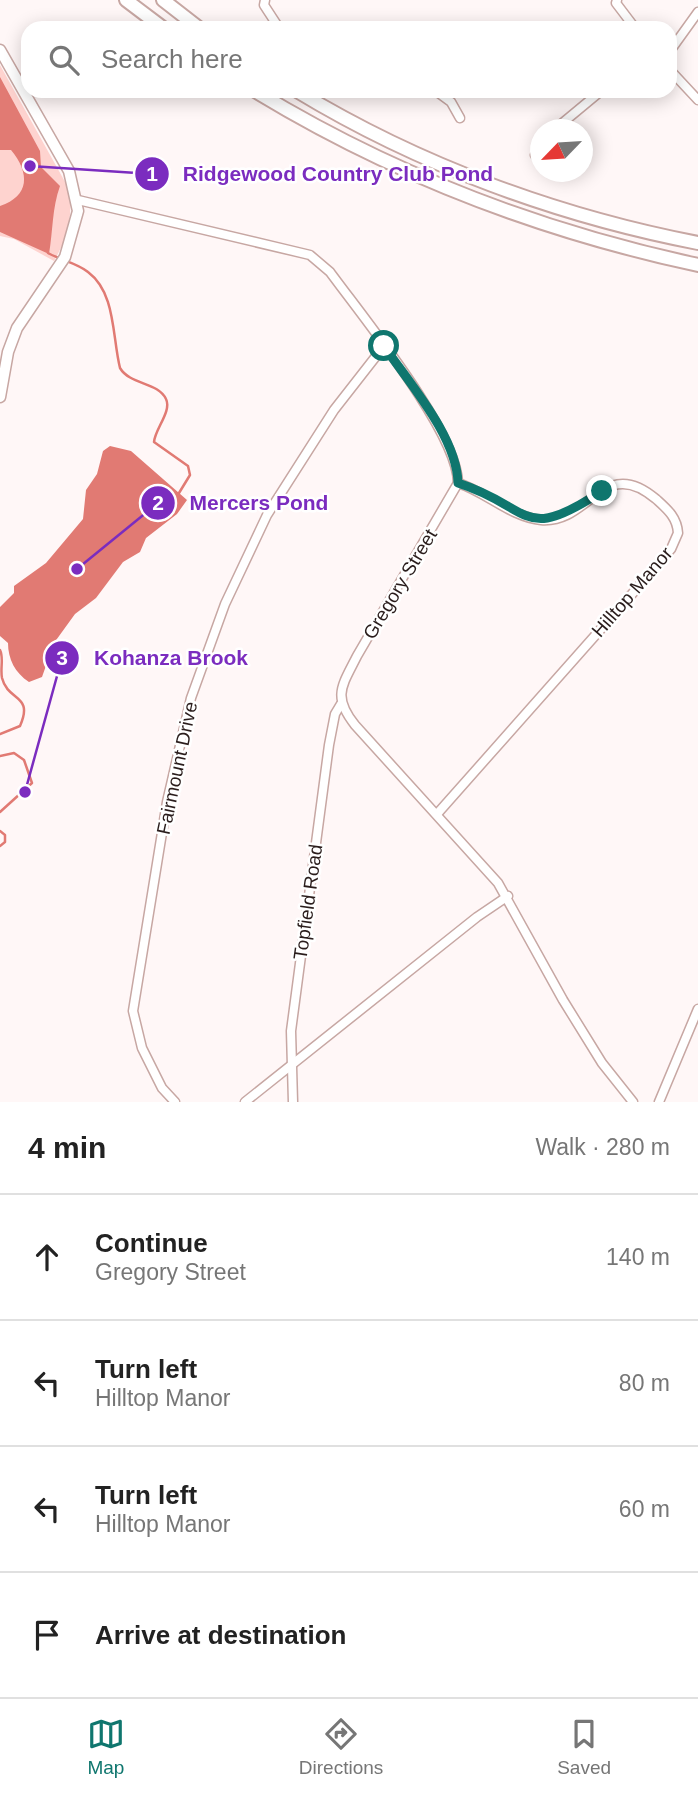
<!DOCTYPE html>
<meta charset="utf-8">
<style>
body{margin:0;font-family:Helvetica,sans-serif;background:#f6f6f6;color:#222}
.compass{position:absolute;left:530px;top:119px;width:63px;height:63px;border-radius:50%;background:#fff;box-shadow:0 4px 18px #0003;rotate:245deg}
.stop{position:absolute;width:21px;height:21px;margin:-16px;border:5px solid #0f766e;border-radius:50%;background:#fff}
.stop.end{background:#0f766e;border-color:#fff;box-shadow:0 2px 7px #0008}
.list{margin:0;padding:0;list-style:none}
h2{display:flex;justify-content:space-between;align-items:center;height:91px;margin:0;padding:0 28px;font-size:30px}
h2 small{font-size:23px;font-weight:400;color:#767676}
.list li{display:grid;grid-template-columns:46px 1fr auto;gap:21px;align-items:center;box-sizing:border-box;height:126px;padding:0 28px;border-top:2px solid #e0e0e0}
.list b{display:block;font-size:26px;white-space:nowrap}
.list p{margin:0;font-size:23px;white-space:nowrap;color:#767676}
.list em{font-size:23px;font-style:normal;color:#767676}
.icon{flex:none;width:38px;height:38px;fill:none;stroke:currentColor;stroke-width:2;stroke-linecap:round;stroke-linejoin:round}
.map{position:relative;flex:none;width:698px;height:1102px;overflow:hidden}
.search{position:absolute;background:#fff;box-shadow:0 4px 18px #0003;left:21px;right:21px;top:21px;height:77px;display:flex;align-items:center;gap:18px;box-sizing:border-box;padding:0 24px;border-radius:21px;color:#767676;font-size:26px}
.sheet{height:595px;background:#fff}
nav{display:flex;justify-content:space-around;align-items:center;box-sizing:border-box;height:98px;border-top:2px solid #e0e0e0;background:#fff;font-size:19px;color:#767676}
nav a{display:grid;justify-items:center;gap:4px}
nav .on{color:#0f766e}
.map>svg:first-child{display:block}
</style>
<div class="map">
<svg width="698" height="1102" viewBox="0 0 698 1102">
<rect width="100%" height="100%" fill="#fff7f7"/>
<!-- green -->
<path fill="#fed3cf" d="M0,65l69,124c4,28 -1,48 -15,72l-40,-22 -14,-3z"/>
<!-- water -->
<g fill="#e17a73">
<path d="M0,77l40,74 1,16 19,19c-8,22 -7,45 -11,68l-49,-22v-26c30,-10 30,-33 11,-56h-11z"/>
<path d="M110,446l21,5 56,49 -10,14 -31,24 -6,14 -17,10 -27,36 -21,16 -21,29 -12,34 -13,5c-14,-9 -21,-23 -21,-39l-8,-7v-29l14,-14v-7l32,-23 37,-44 3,-29 11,-16 6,-23z"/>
</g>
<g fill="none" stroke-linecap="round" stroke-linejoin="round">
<!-- stream -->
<g stroke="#e17a73" stroke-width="2.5">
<path d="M48,253c12,7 29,10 40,19 28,21 24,64 32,96 10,17 38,14 46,31 6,12 -11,30 -12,43l34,24 2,9 -11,18"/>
<path d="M0,650c4,8 0,18 2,28 6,24 32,16 18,48l-20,8"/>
<path d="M0,756l14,-3 10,7 8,23 -32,29"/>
<path d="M0,831l5,4v7l-5,4"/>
</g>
<!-- minor casing -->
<g stroke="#c7a7a3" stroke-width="11">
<g id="minor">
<path d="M265,0l-1,5 15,23"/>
<path d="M617,0l-1,3 19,25"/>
<path d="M670,51l28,-39"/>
<path d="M670,70l28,30"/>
<path d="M436,91l15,11 9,16"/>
<path d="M554,130l47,-39"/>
<path d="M535,155l5,-11"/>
<path d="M78,200l232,55 20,17c32,44 128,161 128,211l-101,173c-15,30 -25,40 -2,69l143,158 65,117 39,63 31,39"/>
<path d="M437,814l202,-228 32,-37 7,-16c-1,-16 -11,-24 -22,-34 -53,-45 -66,25 -115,21 -30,-3 -55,-28 -83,-37"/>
<path d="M175,1102l-13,-14 -20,-40 -9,-37 34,-209 24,-104 34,-94 42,-89 67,-105 50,-64"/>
<path d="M245,1102l232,-185 31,-21"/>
<path d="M293,1102l-2,-71 38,-286 6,-31 6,-10"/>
<path d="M659,1102l39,-93"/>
</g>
</g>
<!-- major casing -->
<g stroke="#c7a7a3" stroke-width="13">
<path id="major" d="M0,50l69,121 9,40 -13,46 -48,71 -9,24 -8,45"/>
</g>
<!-- highway casing -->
<g stroke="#c7a7a3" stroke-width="16">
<g id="highway">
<path d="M126,0l37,28"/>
<path d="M163,0l36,28"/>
<path d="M255,91c138,84 285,140 443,174"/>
<path d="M297,91c122,74 261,125 401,152"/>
</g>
</g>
<!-- minor -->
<use href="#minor" stroke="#fff" stroke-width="8"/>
<!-- major -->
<use href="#major" stroke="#fff" stroke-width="10"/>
<!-- highway -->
<use href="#highway" stroke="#fff" stroke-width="12"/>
</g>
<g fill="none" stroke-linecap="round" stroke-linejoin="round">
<!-- route -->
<path stroke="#0f766e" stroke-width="9" d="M384,346c25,37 73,91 74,137 75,24 63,62 144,8"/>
</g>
<g text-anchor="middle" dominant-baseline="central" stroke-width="5" stroke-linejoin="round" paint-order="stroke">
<!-- street labels -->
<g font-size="19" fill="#2a1d1c" stroke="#fff">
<text transform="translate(400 584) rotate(-59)">Gregory Street</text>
<text transform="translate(632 592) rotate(-49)">Hilltop Manor</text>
<text transform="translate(177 768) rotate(-78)">Fairmount Drive</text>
<text transform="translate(308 902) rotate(-82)">Topfield Road</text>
</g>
</g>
<!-- callouts -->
<path fill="none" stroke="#7b2cbf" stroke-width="2.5" d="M30 166L152 174M77 569L158 503M25 792L62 658"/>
<g fill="#7b2cbf" stroke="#fff" stroke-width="2.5">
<circle cx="30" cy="166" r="7"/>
<circle cx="77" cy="569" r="7"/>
<circle cx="25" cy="792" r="7"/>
<circle cx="152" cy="174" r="18"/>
<circle cx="158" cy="503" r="18"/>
<circle cx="62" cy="658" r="18"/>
</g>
<g font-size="21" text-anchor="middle" font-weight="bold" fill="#fff">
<text x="152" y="181">1</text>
<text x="158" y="510">2</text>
<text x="62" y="665">3</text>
</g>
<g font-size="21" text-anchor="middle" font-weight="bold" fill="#7b2cbf" stroke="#fff" stroke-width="5" stroke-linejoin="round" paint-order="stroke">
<text x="338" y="181">Ridgewood Country Club Pond</text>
<text x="259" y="510">Mercers Pond</text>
<text x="171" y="665">Kohanza Brook</text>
</g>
</svg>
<svg class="compass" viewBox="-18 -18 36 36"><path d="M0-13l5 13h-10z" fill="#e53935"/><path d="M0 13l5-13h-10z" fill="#767676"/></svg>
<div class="stop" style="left:384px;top:346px"></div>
<div class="stop end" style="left:602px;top:491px"></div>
<div class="search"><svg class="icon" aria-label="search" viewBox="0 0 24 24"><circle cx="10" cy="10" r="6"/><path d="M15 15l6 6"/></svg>Search here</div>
</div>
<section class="sheet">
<h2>4 min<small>Walk · 280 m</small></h2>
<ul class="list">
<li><svg class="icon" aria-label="ahead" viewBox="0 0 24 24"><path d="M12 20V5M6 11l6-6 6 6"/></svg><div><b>Continue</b><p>Gregory Street</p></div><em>140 m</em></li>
<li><svg class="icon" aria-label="left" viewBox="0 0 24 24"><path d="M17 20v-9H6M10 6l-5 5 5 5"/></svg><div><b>Turn left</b><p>Hilltop Manor</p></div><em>80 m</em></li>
<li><svg class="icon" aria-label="left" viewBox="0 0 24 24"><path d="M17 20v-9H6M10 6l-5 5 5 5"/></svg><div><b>Turn left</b><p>Hilltop Manor</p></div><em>60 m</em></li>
<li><svg class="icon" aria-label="arrive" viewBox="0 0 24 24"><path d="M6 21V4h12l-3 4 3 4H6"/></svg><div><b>Arrive at destination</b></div></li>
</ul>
</section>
<nav>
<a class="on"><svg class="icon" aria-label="map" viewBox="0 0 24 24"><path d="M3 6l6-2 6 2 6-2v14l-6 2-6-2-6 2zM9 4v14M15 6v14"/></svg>Map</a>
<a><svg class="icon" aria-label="directions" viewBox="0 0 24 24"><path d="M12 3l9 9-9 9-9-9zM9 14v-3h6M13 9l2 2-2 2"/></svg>Directions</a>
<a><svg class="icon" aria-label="saved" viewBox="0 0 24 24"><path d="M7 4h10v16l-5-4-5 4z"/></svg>Saved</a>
</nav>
